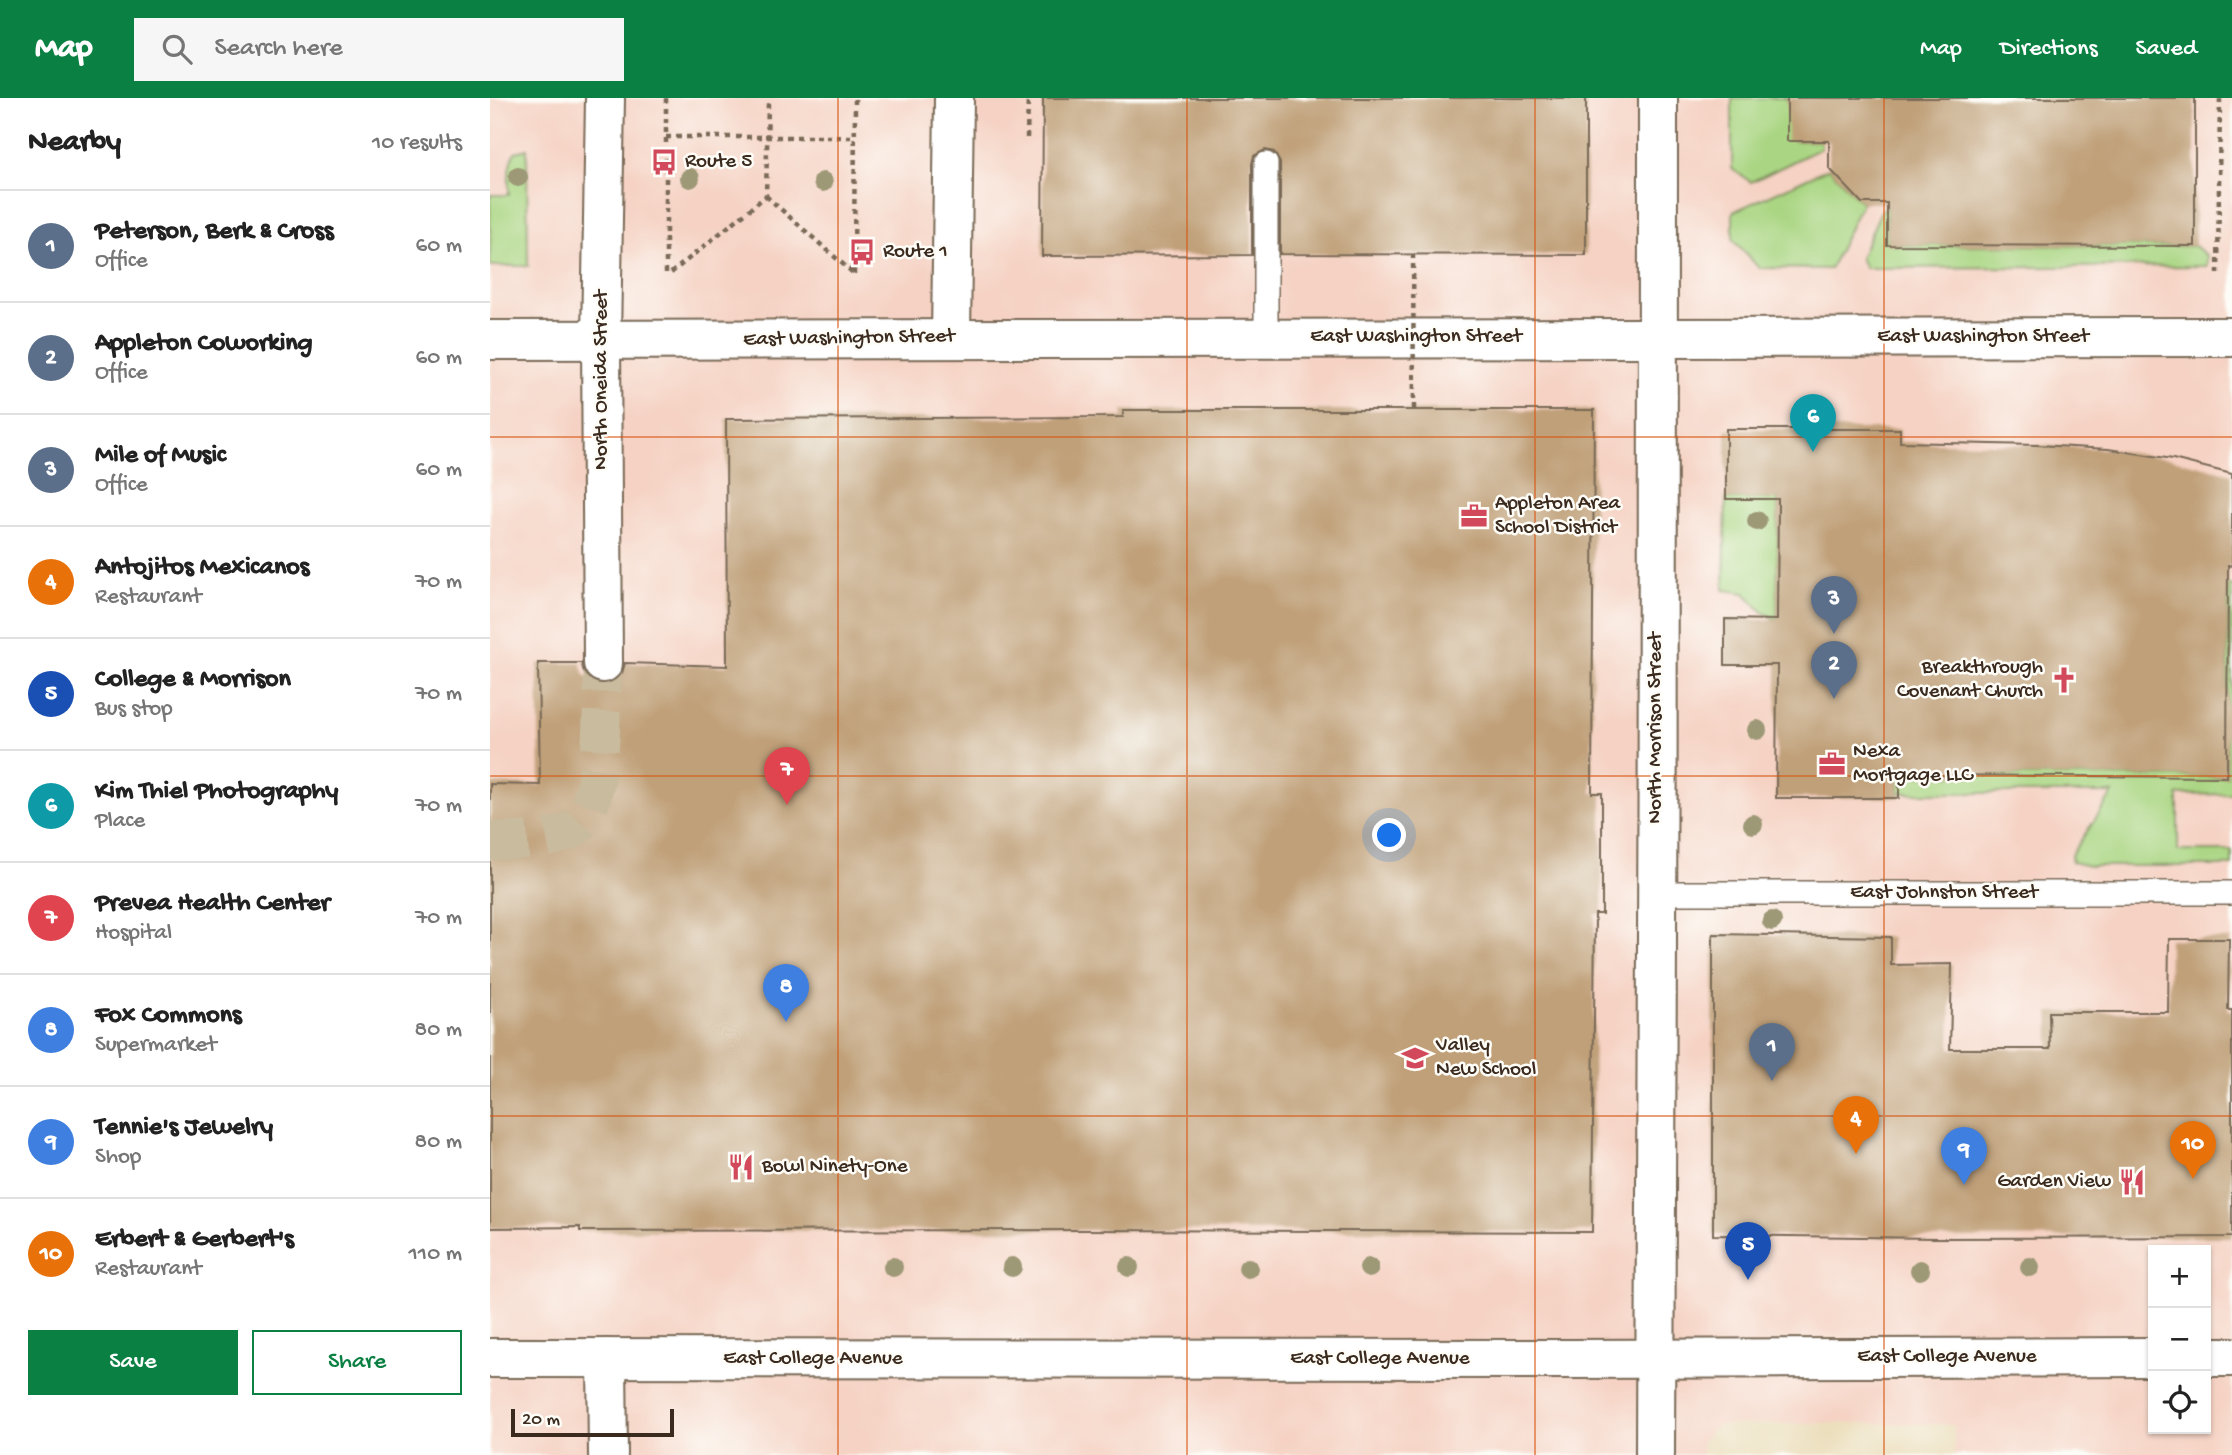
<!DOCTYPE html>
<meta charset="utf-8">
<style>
body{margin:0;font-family:"Gochi Hand",sans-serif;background:#f6f6f6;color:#222}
.controls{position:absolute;right:21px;bottom:21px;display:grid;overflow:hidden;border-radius:0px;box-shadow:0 2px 5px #0004}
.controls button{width:63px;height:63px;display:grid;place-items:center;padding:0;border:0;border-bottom:2px solid #e0e0e0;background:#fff;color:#222;font:35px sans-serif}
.scale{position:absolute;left:21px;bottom:18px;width:163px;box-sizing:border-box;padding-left:7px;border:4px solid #3b2a1e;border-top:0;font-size:19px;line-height:24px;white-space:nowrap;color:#3b2a1e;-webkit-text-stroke:5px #fdfcf7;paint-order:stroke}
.you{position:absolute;left:900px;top:738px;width:24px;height:24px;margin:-18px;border:5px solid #fff;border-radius:50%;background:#1a73e8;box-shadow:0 0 0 10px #1a73e833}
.badge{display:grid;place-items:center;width:46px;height:46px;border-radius:50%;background:#0b8043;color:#fff;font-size:23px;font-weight:700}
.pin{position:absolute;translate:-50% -58px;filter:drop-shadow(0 2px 4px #0008)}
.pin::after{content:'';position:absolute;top:37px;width:24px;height:21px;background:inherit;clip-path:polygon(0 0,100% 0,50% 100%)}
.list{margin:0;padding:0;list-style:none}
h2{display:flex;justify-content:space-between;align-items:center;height:91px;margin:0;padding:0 28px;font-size:30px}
h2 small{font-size:23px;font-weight:400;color:#767676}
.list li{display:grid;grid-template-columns:46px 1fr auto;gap:21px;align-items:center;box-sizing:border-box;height:112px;padding:0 28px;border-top:2px solid #e0e0e0}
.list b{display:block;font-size:26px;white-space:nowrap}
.list p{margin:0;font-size:23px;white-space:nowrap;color:#767676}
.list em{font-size:23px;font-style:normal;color:#767676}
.actions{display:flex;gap:14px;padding:21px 28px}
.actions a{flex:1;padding:16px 0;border:2px solid #0b8043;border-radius:0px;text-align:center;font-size:24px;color:#0b8043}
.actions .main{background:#0b8043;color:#fff}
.icon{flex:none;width:38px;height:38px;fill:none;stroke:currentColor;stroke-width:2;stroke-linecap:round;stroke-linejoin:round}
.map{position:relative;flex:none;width:1742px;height:1357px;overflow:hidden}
header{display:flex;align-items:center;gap:42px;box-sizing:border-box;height:98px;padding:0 35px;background:#0b8043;color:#fff}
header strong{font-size:33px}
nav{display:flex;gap:38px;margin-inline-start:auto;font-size:24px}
.search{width:490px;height:63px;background:#f6f6f6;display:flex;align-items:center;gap:18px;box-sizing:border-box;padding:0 24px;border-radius:0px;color:#767676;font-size:26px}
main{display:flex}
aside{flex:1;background:#fff}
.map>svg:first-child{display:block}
</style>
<header>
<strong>Map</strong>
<div class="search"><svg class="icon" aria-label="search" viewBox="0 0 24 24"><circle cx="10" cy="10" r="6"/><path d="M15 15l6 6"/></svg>Search here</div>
<nav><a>Map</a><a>Directions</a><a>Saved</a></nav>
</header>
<main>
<aside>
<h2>Nearby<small>10 results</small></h2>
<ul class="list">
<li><span class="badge" style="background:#5c6f8a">1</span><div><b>Peterson, Berk &amp; Cross</b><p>Office</p></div><em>60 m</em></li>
<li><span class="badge" style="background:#5c6f8a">2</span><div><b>Appleton Coworking</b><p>Office</p></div><em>60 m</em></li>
<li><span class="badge" style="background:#5c6f8a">3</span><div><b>Mile of Music</b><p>Office</p></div><em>60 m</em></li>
<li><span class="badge" style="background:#e8710a">4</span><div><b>Antojitos Mexicanos</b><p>Restaurant</p></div><em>70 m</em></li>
<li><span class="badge" style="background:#1a4fb4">5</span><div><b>College &amp; Morrison</b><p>Bus stop</p></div><em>70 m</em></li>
<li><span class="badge" style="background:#0f9aa8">6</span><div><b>Kim Thiel Photography</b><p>Place</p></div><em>70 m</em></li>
<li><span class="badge" style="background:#e0444e">7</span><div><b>Prevea Health Center</b><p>Hospital</p></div><em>70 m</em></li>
<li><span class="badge" style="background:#3f7fe0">8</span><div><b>Fox Commons</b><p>Supermarket</p></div><em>80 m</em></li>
<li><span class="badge" style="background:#3f7fe0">9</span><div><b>Tennie's Jewelry</b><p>Shop</p></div><em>80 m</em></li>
<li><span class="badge" style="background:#e8710a">10</span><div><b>Erbert &amp; Gerbert's</b><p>Restaurant</p></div><em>110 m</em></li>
</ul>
<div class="actions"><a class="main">Save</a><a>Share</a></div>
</aside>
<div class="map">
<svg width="1742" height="1357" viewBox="0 0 1742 1357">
<rect width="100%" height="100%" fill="#fdfcf7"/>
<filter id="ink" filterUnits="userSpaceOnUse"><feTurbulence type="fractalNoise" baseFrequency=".0143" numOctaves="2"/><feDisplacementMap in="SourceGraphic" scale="14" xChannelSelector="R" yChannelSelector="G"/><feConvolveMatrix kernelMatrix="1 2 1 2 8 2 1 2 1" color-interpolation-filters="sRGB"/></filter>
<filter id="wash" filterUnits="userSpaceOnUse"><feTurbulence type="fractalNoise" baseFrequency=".00686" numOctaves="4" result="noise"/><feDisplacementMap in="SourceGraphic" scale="28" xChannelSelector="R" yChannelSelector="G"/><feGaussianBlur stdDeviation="1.57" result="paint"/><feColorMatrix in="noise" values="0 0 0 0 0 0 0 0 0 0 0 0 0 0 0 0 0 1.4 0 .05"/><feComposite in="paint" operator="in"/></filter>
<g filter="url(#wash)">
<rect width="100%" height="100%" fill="#ecdfbe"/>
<!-- built -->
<path fill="#f5d2c3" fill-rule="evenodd" d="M0,0h1742v1357h-278v-31l-126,-1 -110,2 -16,15v15h-1212zM1663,1152h53v179h-53z"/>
<!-- green -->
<g fill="#aad683" stroke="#728050" stroke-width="2">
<path d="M1242,0h55l7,43h27v7l-70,34 -19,-13z"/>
<path d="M37,51l1,117h-38v-71h19c0,-15 -2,-30 6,-43z"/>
<path d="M1339,70l33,35 -32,66 -71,-1 -26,-28v-28z"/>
<path d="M1397,107v36l8,4 300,1 12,10v10l-342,2 -5,-10 20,-45z"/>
<path d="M1236,401h52l-1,121 -14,-8 -18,-19 -21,-3z"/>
<path d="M1738,487h4v209l-54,1v56h54v15h-143l-17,-4 -1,-7 42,-62h-214v-18l328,2z"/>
</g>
<g id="blocks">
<!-- building -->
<g fill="#c0a079">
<path d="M553,0h543v157l-306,-1v-91l-6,-11 -9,-2 -11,6 -2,8v91l-210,1z"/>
<path d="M1297,0h408v148l-308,-1v-42h-25l-33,-35v-27h-42z"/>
<path d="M633,312h471l-2,383h10v121h-7l-3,318 -509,-2 -503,1v-4l-90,1v-444l50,1 -2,-122h43l4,12 8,7 9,3 13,-4 7,-8 3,-10 102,3 -1,-247 397,-2z"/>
<path d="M1236,331h174v13l137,3 71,4 65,10 59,15v92l-4,-1 -1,212 -328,-2v23h-123l1,-133h-52v-46l52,1 1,-121h-52z"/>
<path d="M1223,836l178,3v28l61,-1 -2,85h100l-1,-37h119l1,-73h60l-1,71h4v227l-296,1 -223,-3z"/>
</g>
</g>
</g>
<g filter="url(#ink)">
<use href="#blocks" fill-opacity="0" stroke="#796956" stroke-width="2"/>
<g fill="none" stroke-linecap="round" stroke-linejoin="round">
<!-- street-tunnel -->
<path stroke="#c9bb9e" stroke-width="38" stroke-dasharray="38 19" stroke-linecap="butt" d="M0,743c24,0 69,1 88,-16 27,-24 23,-126 25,-162"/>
<!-- lane casing -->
<g stroke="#796956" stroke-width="26">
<g id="lane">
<path d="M776,66v173"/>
<path d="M1166,795h576"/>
</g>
</g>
<!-- street casing -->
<g stroke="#796956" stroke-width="42">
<g id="street">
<path d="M461,239l3,-239"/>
<path d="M111,242l2,323"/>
</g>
</g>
<!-- secondary casing -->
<g stroke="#796956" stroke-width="42">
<g id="secondary">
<path d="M0,242l1742,-3"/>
<path d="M111,242l4,-242"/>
<path d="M117,1260l1,97"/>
<path d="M1165,1357c3,-452 3,-905 3,-1357"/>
</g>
</g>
<!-- primary casing -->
<g stroke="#796956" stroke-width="42">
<g id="primary">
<path d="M1716,1259h26"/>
<path d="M0,1260l1079,1 584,-2"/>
</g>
</g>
<!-- path -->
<g stroke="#796956" stroke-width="4.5" stroke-dasharray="5 5" stroke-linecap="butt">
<path d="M176,0v175"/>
<path d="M176,39h189"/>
<path d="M537,40l1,-40"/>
<path d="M276,98l87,77"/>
<path d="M181,175l95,-77 2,-94"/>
<path d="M364,176l1,-176"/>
<path d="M1728,176l2,-176"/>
</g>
<!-- lane -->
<use href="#lane" stroke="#fff" stroke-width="23"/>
<!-- street -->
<use href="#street" stroke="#fff" stroke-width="38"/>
<!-- secondary -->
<use href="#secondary" stroke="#fff" stroke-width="38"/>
<!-- primary -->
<use href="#primary" stroke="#fff" stroke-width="38"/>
<!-- path-bridge -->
<path stroke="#796956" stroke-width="4.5" stroke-dasharray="5 5" stroke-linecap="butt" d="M923,156l1,156"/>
</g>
<!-- trees -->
<g fill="#9d9876">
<circle cx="28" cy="79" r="10"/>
<circle cx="200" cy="80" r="10"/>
<circle cx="333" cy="84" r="10"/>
<circle cx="1267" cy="423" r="10"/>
<circle cx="1267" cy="632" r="10"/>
<circle cx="1263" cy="726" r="10"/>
<circle cx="1282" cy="823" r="10"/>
<circle cx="403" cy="1169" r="10"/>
<circle cx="522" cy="1169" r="10"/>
<circle cx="639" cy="1169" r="10"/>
<circle cx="1540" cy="1169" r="10"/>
<circle cx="758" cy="1170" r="10"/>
<circle cx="879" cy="1170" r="10"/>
<circle cx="1430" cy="1172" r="10"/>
</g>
</g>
<!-- grid -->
<path fill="none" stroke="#d7540e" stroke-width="2" stroke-opacity="0.55" d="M348,0v1357M697,0v1357M1045,0v1357M1394,0v1357M0,339h1742M0,678h1742M0,1018h1742"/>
<!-- icons -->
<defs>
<g id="bus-bare" transform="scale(2.1)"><path d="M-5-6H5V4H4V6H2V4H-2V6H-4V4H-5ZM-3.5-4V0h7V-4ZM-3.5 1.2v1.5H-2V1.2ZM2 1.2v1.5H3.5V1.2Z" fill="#d1495b" stroke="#fdfcf7" stroke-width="2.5" paint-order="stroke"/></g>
<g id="office-bare" transform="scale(2.1)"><path d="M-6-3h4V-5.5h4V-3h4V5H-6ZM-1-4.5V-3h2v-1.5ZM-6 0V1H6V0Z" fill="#d1495b" stroke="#fdfcf7" stroke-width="2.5" paint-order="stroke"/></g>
<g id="church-bare" transform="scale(2.1)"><path d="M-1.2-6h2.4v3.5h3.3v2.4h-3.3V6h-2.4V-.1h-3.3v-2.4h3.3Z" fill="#d1495b" stroke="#fdfcf7" stroke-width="2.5" paint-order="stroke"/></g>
<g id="school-bare" transform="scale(2.1)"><path d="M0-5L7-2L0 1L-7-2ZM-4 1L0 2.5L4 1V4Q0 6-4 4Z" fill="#d1495b" stroke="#fdfcf7" stroke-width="2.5" paint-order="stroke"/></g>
<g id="restaurant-bare" transform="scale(2.1)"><path d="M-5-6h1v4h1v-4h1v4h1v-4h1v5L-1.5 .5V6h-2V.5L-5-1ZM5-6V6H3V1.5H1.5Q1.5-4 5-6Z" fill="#d1495b" stroke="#fdfcf7" stroke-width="2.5" paint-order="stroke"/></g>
</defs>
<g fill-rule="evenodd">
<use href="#bus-bare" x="174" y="64"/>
<use href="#bus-bare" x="372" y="154"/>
<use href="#office-bare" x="984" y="418"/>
<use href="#church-bare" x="1574" y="582"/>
<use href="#office-bare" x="1342" y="666"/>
<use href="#school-bare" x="925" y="960"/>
<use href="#restaurant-bare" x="251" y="1069"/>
<use href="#restaurant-bare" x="1642" y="1084"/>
</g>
<g text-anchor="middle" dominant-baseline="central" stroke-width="5" stroke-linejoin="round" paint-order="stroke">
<!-- poi labels -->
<g font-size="21" fill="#3b2a1e" stroke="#fdfcf7" text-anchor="start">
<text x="195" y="64">Route 5</text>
<text x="393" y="154">Route 1</text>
<text x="1005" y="406">Appleton Area<tspan x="1005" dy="24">School District</tspan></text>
<text x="1553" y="570" text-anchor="end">Breakthrough<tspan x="1553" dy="24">Covenant Church</tspan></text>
<text x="1363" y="654">Nexa<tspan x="1363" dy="24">Mortgage LLC</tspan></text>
<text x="946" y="948">Valley<tspan x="946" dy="24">New School</tspan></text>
<text x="272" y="1069">Bowl Ninety-One</text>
<text x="1621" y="1084" text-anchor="end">Garden View</text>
</g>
<!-- street labels -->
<g font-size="21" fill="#3b2a1e" stroke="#fdfcf7">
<text x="926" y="239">East Washington Street</text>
<text x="1493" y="239">East Washington Street</text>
<text transform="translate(359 241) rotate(-1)">East Washington Street</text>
<text transform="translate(112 282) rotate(-90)">North Oneida Street</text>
<text transform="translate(1166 630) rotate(-90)">North Morrison Street</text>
<text x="1454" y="795">East Johnston Street</text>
<text x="1457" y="1259">East College Avenue</text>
<text x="323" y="1261">East College Avenue</text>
<text x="890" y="1261">East College Avenue</text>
</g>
</g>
</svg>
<div class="controls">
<button>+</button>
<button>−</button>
<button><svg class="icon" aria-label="locate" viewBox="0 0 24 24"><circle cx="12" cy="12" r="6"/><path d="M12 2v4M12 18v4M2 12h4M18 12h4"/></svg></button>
</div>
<div class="scale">20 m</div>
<div class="you"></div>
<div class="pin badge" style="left:1282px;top:983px;background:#5c6f8a">1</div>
<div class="pin badge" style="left:1344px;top:601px;background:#5c6f8a">2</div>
<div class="pin badge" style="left:1344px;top:536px;background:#5c6f8a">3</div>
<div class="pin badge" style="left:1366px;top:1056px;background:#e8710a">4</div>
<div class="pin badge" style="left:1258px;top:1182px;background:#1a4fb4">5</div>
<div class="pin badge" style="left:1323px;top:354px;background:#0f9aa8">6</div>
<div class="pin badge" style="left:297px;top:707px;background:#e0444e">7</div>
<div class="pin badge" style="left:296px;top:924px;background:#3f7fe0">8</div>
<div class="pin badge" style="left:1474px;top:1087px;background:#3f7fe0">9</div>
<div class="pin badge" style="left:1703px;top:1081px;background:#e8710a">10</div>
</div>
</main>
